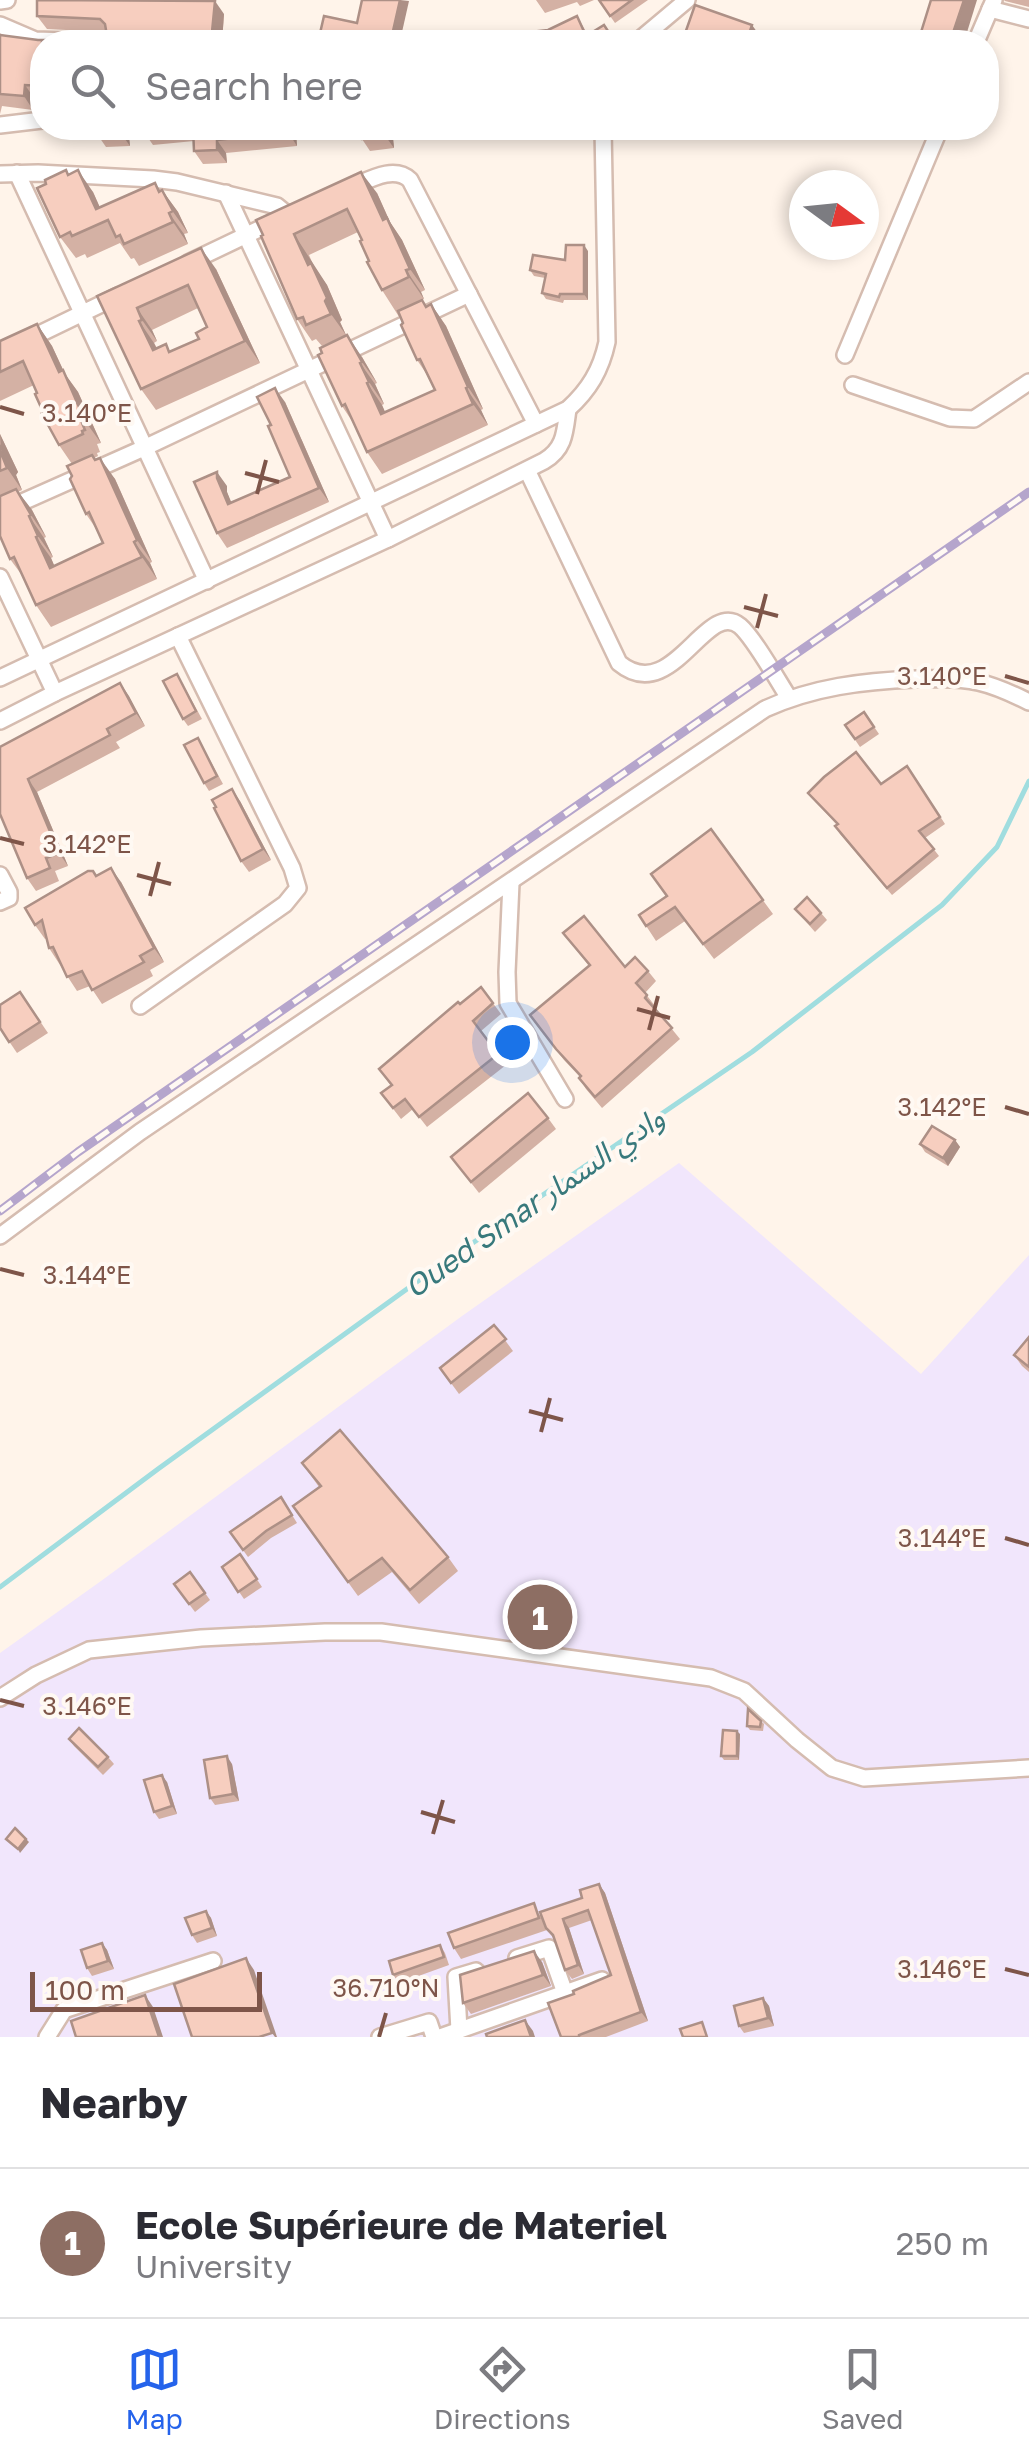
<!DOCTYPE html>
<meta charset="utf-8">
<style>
body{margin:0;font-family:"Golos Text","Noto Sans Arabic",sans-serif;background:#f7f7f7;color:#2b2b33}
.compass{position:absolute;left:789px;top:170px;width:90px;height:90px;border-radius:50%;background:#fff;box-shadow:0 5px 15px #0003;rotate:105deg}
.scale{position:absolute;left:30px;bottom:25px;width:232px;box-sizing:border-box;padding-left:10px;border:5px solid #7e5549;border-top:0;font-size:28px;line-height:35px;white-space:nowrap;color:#7e5549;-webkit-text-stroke:8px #fff9f3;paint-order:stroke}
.you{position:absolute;left:512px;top:1042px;width:35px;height:35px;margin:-25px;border:8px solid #fff;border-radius:50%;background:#1a73e8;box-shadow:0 0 0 15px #1a73e833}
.badge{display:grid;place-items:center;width:65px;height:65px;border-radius:50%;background:#2563eb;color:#fff;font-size:32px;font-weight:700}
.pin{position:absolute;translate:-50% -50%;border:5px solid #fff;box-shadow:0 2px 10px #0006}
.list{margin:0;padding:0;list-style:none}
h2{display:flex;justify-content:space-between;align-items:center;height:130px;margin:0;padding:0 40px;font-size:42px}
h2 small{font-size:32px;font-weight:400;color:#7c7c81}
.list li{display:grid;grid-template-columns:65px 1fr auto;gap:30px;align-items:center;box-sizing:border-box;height:150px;padding:0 40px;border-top:2px solid #e1e1e2}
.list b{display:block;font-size:38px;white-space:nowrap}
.list p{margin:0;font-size:32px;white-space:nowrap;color:#7c7c81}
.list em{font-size:32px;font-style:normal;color:#7c7c81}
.icon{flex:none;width:55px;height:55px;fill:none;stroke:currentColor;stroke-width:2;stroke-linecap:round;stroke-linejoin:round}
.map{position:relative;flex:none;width:1029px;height:2037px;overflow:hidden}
.search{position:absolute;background:#fff;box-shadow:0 5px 15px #0003;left:30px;right:30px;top:30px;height:110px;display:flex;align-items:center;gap:25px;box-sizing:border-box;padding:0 35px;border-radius:40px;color:#7c7c81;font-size:38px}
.sheet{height:280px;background:#fff}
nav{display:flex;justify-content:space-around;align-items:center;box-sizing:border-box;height:140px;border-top:2px solid #e1e1e2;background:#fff;font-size:28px;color:#7c7c81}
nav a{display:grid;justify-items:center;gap:5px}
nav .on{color:#2563eb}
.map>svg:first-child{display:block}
</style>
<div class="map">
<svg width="1029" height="2037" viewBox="0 0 1029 2037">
<rect width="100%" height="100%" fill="#fff4ea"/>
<!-- education -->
<path fill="#f1e6fc" d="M679,1163l242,211 108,-119v782h-1029v-384l101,-72 361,-265z"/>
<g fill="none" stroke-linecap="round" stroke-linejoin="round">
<!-- stream -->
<path stroke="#a0dddf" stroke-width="5" d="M0,1587l158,-118 278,-201 316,-216 190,-147 55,-58 32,-66"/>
<!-- minor casing -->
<g stroke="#d5bcb0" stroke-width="20">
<g id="minor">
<path d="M0,1l7,-1"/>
<path d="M990,9l39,10"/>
<path d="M0,25l35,15 69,2"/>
<path d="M637,42l50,-42"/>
<path d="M976,42l18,-42"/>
<path d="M0,125l42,-5"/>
<path d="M17,173l190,408"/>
<path d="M0,174l38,-1 115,6 24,3 100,24 11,9"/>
<path d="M352,187c17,-7 42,-22 58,-7l126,244"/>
<path d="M226,193l162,346"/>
<path d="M188,263l88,-42"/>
<path d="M0,353l118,-57"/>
<path d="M845,355l95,-227"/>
<path d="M853,385l97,33 24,1 55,-37"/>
<path d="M527,470l92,193c53,44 87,-65 121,-37 14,12 38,55 49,72"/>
<path d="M0,512l144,-64 325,-154"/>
<path d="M0,577l55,116"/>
<path d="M0,678l568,-269c21,-19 33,-39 39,-67l-4,-214"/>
<path d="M0,721l55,-28 333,-154 156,-78c21,-12 21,-30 24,-52"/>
<path d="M0,875l9,17v6l-9,4"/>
<path d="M511,883l-4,89 1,31 57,96"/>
<path d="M140,1006l145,-102 13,-16 -6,-20 -114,-232"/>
<path d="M0,1236l140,-104 625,-423c48,-22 98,-28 151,-30 21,0 42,-2 62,3 18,4 35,12 51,20"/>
<path d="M0,1698l36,-23 53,-25 112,-12 124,-6h56l330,46 33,13 53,49 35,28 32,10 165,-10"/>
<path d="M517,1958l32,-10 16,45"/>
<path d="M459,2030l-3,-53 20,-6"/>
<path d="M47,2037l17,-27 149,-49"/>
<path d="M380,2037l49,-15 5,15"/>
<path d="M440,2037l162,-57"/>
</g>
</g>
<!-- minor -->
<use href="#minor" stroke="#fff" stroke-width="15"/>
<!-- rail casing -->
<g stroke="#b5a5cc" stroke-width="9">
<path id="rail" d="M0,1211l78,-59 951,-660"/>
</g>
<!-- rail -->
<use href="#rail" stroke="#fff9f3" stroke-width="5" stroke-dasharray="15" stroke-linecap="butt"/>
</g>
<!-- wall -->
<g fill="#d4b1a4" fill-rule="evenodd">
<path d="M536,0h58l-14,6 -3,-4 -32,11z"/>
<path d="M599,0h49l-33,23z"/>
<path d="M1004,0h25v7l-24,-6z"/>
<path d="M224,14l-2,28h-180v57l-8,-1 -1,12 -31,-4 -2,8v-79l38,5h56l7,-2 4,-6 -58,-3 -10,-13z"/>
<path d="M577,16l11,19 16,-10 12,17h-141l17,-5 28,-1 28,-6z"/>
<path d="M128,128l2,18 -24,1 -9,-13z"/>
<path d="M144,128h183h-6v4l-25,1 1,13 -71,7 1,10 -24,1 -9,-13v-10l-41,4 -9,-13z"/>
<path d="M392,128l2,20 -24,3 -8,-12z"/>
<path d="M479,128h95h-10v11l-36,1 -4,-6h-20l-3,-5z"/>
<path d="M69,174l24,18 7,16 55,-25 5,8 2,-1 16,22 10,21 -4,1 4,10 -49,22 -5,-8 -3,1 -11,-16 -33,15 -2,-4 -9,4 -16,-21 -14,-53z"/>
<path d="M377,193l13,29 12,18 23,50 -4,2 3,7 -2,1 5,6 4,-2 15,22 37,83 -2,1 7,15 -106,49 -15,-22 -13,-28 -12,-18 20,-49 15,26 -2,1 9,20 -2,1 3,8 50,-23 -7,-14 -11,-16 -14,-37 -21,-33 -13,-29 -11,-29 -49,23 6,14 12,16 15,35 -2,2 6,13 -24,11 -6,-7 -4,2 -15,-22 -36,-83z"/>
<path d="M588,251v49h-24l-1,3 -17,-4 -4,-6 3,-15 -11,-2 -4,-6z"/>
<path d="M216,269l44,94 -104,47 -15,-21 -44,-93zM198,308l9,19 -8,12 -29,12 -13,-3 -3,-5 3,-2 -5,-11z"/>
<path d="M37,324l15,22 13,28 13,18 23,51 -4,1 3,8 -3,1 1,3 -4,2 21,21 37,83 -2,1 7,16 -106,48 -15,-22 -12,-27 -14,-19 -10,-23v-102l18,38 -2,3 6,15 -4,2 14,18 14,27 -2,1 9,19 -2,1 3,8 49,-23 -6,-13 -11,-16 -14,-38v-12l-13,-19 -15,-31 -10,-29 -34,16v-60z"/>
<path d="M285,402l44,100 -102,46 -10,-15 10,-47v6l4,11 59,-26 -19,-52z"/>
<path d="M177,674l25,45 -14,7 -5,-7z"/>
<path d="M120,683l25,43 -29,16 4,6 -83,44 31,74 -13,5 4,10 -23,10 -9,-13 -27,-131z"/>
<path d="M864,712l15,22 -19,13 -15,-22z"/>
<path d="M198,738l25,46 -14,7 -5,-8z"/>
<path d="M907,766l38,58 -20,14 14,18 -47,39 -52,-61 -5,-8 2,-1 -29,-32 73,-9z"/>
<path d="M240,801l31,59 -22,12 -8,-11z"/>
<path d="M711,829l62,85 -59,45 -29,-38 -29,20 -17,-26 28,-19z"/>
<path d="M96,876l25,6 43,80 -14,8 3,6 -51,28 -12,-18 -13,5 -28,-43 -2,-10 -2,1 -10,-14z"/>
<path d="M795,909l26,4 6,7 -12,12z"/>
<path d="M563,933l62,34 23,4 8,10 -11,12 10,13 -1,1 26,32 -78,69 -16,-19 -7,-11 1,-1 -16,-17 -34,-45 59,-49z"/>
<path d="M481,987l20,27 -20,17 25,34 -79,62 -14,-18 -12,10 -20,-26 10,-7 -12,-17z"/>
<path d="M20,992l28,41 -31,20 -17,-25z"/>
<path d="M548,1118l8,11 -77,64 -28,-36z"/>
<path d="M955,1140l5,7 -12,19 -23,-14 -5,-8z"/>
<path d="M494,1325l19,26 -54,43 -19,-26z"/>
<path d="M1029,1337v35l-7,-6 -8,-11z"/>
<path d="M302,1463l146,94 10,14 -39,33 -27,-32 -34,24 -65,-90 26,-19z"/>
<path d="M281,1497l16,26 -26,15 -23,19 -18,-25z"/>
<path d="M240,1554l22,33 -18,12 -22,-32z"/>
<path d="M190,1572l20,28 -15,12 -21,-28z"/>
<path d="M761,1721l3,3 -1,7 -13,-1 -3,-4z"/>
<path d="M740,1734l-1,26h-15l-3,-4z"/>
<path d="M69,1739l39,18 6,7 -11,11 -29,-29z"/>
<path d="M232,1764l7,37 -24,4 -5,-7z"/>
<path d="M167,1782l10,32 -18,5 -5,-7z"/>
<path d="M599,1884l6,9 43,128 -42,16h-45l13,-43 37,-19 -19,-55 -23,8 15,46 -12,5 -7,-9 -10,-30 -8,-10 -86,29 -7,-11 128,-50z"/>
<path d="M206,1911l5,7 6,18 -20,7 -5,-8z"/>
<path d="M102,1943l5,7 7,19 -22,7 -5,-8z"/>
<path d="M440,1945l5,8 4,12 -50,18 -6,-8z"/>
<path d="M542,1962l9,24 -80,28 -8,-11z"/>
<path d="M763,1998l6,8 5,20 -30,7 -5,-7z"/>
</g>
<!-- shaded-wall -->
<g fill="#ad9086">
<path d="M400,0l9,1 -9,40 -7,-10z"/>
<path d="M964,0h13l-13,42h-14z"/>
<path d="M215,1l9,13 -2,28h-11z"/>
<path d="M752,25l8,11 -2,5 2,1h-6l-5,-8z"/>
<path d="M25,85l9,13 -1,12 -9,-14z"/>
<path d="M120,128h8l2,18 -10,-14z"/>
<path d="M288,128h4l4,5 1,13 -9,-14z"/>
<path d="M385,128h7l2,20 -8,-11z"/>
<path d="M557,128h7v11l-7,-10z"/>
<path d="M217,140l9,13 1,10 -10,-13z"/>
<path d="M78,170l15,22 13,29 -10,-12z"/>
<path d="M361,172l16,21 13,29 12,18 23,50 -15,-21 -27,-49z"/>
<path d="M155,183l14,21 -7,-14 16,22 10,21 -29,-41z"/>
<path d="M169,213l15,21 4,10 -15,-22z"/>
<path d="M294,234l33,51 15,35 -2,2 6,13 -15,-21z"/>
<path d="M584,245l4,6v49l-4,-6z"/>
<path d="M201,248l15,21 44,94 -15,-22z"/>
<path d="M406,270l15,22 3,7 -15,-22z"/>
<path d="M431,304l15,22 37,83 -15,-22z"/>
<path d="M137,308l15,22 5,11 -15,-21z"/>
<path d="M139,321l15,22 14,29 -15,-22z"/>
<path d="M37,324l15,22 13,28 13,18 23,51 -16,-22 -26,-49z"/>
<path d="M347,335l15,22 15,26 -15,-21z"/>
<path d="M360,363l15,21 9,20 -15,-22z"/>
<path d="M367,383l15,22 14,31 -15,-22z"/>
<path d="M275,388l10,14 44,100 -10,-14z"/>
<path d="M466,388l15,22 7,15 -15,-21z"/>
<path d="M0,434l18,38 -2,3 6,15 -15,-22 -6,-15z"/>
<path d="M100,458l15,21 37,83 -15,-22z"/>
<path d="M217,472l10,14v6l11,26 -10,-14 -11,-26z"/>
<path d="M16,489l16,21 14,27 -15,-22z"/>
<path d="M29,516l15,22 9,19 -15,-21z"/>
<path d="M36,537l15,21 14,32 -15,-22z"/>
<path d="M134,542l16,21 7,16 -15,-22z"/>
<path d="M120,683l9,13 16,30 -9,-13z"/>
<path d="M28,779l9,13 31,74 -9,-13z"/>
<path d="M232,789l8,12 31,59 -8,-11z"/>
<path d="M111,868l10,14 43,80 -10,-14z"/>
<path d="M955,1140l5,7 -12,19 -5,-8z"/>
<path d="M737,1731l3,3 -1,26 -2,-4z"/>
<path d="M227,1756l5,8 7,37 -6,-7z"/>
<path d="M162,1775l5,7 10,32 -5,-8z"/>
<path d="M26,1839l3,3 -9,11 -2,-4z"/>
<path d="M599,1884l6,9 43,128 -7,-9z"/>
<path d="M206,1911l5,7 6,18 -5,-8z"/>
<path d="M563,1919l6,9 15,46 -6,-9z"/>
<path d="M102,1943l5,7 7,19 -6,-8z"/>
<path d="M534,1951l8,11 9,24 -8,-11z"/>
<path d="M246,1958l8,12 23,67h-2l-3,-4z"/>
<path d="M145,1995l8,12 10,30h-4z"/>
<path d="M763,1998l6,8 5,20 -6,-8z"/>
<path d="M525,2020l8,11 2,6h-4z"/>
</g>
<!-- building -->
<g fill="#f7cebf" stroke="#ad9086" stroke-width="2.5" fill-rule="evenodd">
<path d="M37,0l178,1 -4,41h-169v44l-17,-1 -1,11 -24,-2v-59l38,5h56l7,-2 5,-8 -1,-6 -5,-5 -63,-3z"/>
<path d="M362,0h38l-7,31 55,11h-130l6,-26 33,7z"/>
<path d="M599,0h33l-22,16z"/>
<path d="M931,0h33l-14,42h-32z"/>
<path d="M695,5l57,20 -3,9 7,3 -2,5h-72z"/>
<path d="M577,16l9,20 18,-11 6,9 -13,8h-122v-9l15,1 -1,3 31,-1v-3l28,-3z"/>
<path d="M96,128h24v4l-23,2z"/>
<path d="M144,128h45l-45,4z"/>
<path d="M193,128h95v4l-71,8v10l-23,1z"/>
<path d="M360,128h25l1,9 -24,2z"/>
<path d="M521,128h36v1l-36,1z"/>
<path d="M66,170l2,5 10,-5 18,39 59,-26 4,9 3,-2 11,21 -4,2 4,9 -49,22 -4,-9 -4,2 -8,-17 -36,16 -2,-4 -10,5 -23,-49 9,-4 -1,-4z"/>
<path d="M361,172l22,48 4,-2 23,51 -4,1 3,7 -27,13 -15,-28 2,-1 -9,-20 2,-1 -15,-31 -53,25 14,31 3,-2 16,35 -2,3 6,13 -25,11 -3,-8 -6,2 -36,-83 2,-1 -7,-15z"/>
<path d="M566,245h18v49h-24l-1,3 -17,-4 4,-19 -16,-4 3,-15 32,5z"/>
<path d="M201,248l44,93 -104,48 -44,-93zM188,285l19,42 -11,6 3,6 -30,13 -3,-8 -13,6 -14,-29 3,-1 -5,-12z"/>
<path d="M422,300l4,7 5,-3 37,83 -2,1 7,16 -106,48 -22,-48 -3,2 -24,-51 4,-2 -2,-5 27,-13 15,27 -2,1 9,19 -2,1 14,31 54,-24 -15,-31 -3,1 -16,-35 2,-2 -5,-12z"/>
<path d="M37,324l22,48 4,-2 22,51 -3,2 3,7 -3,1 1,3 -24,11 -17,-31h2l-9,-20 2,-1 -14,-32 -23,11v-31z"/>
<path d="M275,388l44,100 -102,45 -23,-51 23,-10v6l11,26 62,-27 -22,-51 3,-1 -14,-28z"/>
<path d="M0,445l3,6 -2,2 6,15 -7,3z"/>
<path d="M92,455l3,5 5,-2 37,82 -3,2 8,15 -106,48 -22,-48 -4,2 -10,-23v-40l16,-7 15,26 -2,1 9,20 -2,1 14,31 53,-25 -14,-31 -3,2 -16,-35 2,-3 -5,-10z"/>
<path d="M177,674l19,37 -13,8 -20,-38z"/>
<path d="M120,683l16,30 -29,16 3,6 -82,44 31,74 -13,5 4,10 -23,10 -27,-64v-67z"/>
<path d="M864,712l10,15 -19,12 -10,-14z"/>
<path d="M198,738l19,38 -13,7 -20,-38z"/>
<path d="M856,752l25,32 26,-18 33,51 -21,14 15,18 -47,39 -52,-62 3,-2 -30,-31 16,-16z"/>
<path d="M232,789l31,60 -22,12 -27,-53 2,-1 -4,-7z"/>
<path d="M711,829l52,71 -60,44 -28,-37 -29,19 -7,-11 28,-19 -16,-22z"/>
<path d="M111,868l43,80 -14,8 4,6 -52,28 -10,-19 -15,6 -14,-30 -4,1 -7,-28 -7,5 -10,-17 63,-37h5l3,5z"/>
<path d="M807,897l14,16 -11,11 -15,-15z"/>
<path d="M584,916l41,51 10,-10 13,14 -12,12 11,12 -2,3 27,30 -77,69 -16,-19 2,-2 -25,-27 -26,-34 60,-50 -27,-32z"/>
<path d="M481,987l12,16 -20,18 25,33 -79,63 -14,-18 -12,9 -12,-15 11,-8 -13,-16 79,-67 2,2z"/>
<path d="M20,992l20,30 -31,20 -9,-14v-23z"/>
<path d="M528,1093l20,25 -77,64 -20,-25z"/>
<path d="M932,1126l23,14 -12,18 -23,-14z"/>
<path d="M494,1325l12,14 -55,44 -11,-15z"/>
<path d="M1029,1337v30l-15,-12z"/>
<path d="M340,1430l108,127 -38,33 -28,-32 -34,24 -55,-76 28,-20 -19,-23z"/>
<path d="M281,1497l11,18 -26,16 -23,19 -13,-18z"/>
<path d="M240,1554l17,25 -19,13 -16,-25z"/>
<path d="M190,1572l15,21 -16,11 -15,-20z"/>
<path d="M748,1709l13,12 -1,6 -13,-1z"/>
<path d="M79,1728l29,29 -10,10 -29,-28z"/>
<path d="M723,1730l14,1v25h-16z"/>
<path d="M227,1756l6,38 -23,4 -6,-38z"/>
<path d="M162,1775l10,31 -18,6 -10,-32z"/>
<path d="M15,1828l11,11 -8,10 -12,-10z"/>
<path d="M599,1884l42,128 -62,23v2h-18l-13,-34 26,-9 -1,-3 38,-16 -23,-65 -25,9 15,46 -13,5 -12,-35 -7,-7 -6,-16 42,-14 -2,-8z"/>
<path d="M534,1903l5,15 -85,30 -6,-15z"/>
<path d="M206,1911l6,17 -20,7 -7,-17z"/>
<path d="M102,1943l6,18 -21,7 -6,-18z"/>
<path d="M440,1945l4,12 -51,18 -4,-14z"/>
<path d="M534,1951l9,24 -80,28 -3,-28z"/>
<path d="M246,1958l26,75 -13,4h-67l-18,-53z"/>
<path d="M145,1995l14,42h-83l-5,-16z"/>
<path d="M763,1998l5,20 -29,8 -5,-20z"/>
<path d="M525,2020l6,17h-44l-1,-3z"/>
<path d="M702,2022l5,15h-24l-3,-8z"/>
</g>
<!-- ticks -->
<path fill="none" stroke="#7e5549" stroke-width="4" d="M0,407l24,7M245,473l34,9M257,494l9,-34M744,607l34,9M757,628l9,-34M1005,676l24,7M0,838l24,6M137,875l34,9M150,896l9,-34M637,1009l33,9M649,1030l9,-34M1005,1107l24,7M0,1269l24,6M529,1411l34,9M541,1432l9,-34M1005,1538l24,7M0,1700l24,6M421,1812l34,10M433,1834l10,-34M1005,1969l24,6M379,2037l7,-24"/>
<g text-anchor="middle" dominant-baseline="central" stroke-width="8" stroke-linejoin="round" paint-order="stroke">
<!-- water labels -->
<g font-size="30" font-style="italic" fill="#38797c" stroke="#fff9f3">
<text transform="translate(534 1202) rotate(-35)">Oued Smar وادي السمار</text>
</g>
</g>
<g font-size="25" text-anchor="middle" fill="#7e5549" stroke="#fff9f3" stroke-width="8" stroke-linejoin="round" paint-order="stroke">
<text x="87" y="422">3.140°E</text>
<text x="942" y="685">3.140°E</text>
<text x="87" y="853">3.142°E</text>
<text x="942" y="1116">3.142°E</text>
<text x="87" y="1284">3.144°E</text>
<text x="942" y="1547">3.144°E</text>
<text x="87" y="1715">3.146°E</text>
<text x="942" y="1978">3.146°E</text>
<text x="386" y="1997">36.710°N</text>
</g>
</svg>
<svg class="compass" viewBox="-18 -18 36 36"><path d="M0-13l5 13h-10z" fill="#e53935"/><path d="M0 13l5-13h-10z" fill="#7c7c81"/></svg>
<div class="scale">100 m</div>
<div class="you"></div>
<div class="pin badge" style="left:540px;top:1617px;background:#8d6e63">1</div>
<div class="search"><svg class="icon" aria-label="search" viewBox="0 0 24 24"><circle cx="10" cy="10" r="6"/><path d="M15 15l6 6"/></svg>Search here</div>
</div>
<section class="sheet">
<h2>Nearby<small></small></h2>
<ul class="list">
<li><span class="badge" style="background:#8d6e63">1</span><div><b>Ecole Supérieure de Materiel</b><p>University</p></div><em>250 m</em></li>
</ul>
</section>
<nav>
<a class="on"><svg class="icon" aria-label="map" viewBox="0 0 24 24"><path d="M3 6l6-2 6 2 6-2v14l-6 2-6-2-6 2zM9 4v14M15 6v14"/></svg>Map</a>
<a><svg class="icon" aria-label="directions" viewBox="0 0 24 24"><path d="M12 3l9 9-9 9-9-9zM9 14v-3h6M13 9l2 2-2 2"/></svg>Directions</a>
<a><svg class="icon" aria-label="saved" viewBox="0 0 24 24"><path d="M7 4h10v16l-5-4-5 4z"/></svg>Saved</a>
</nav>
